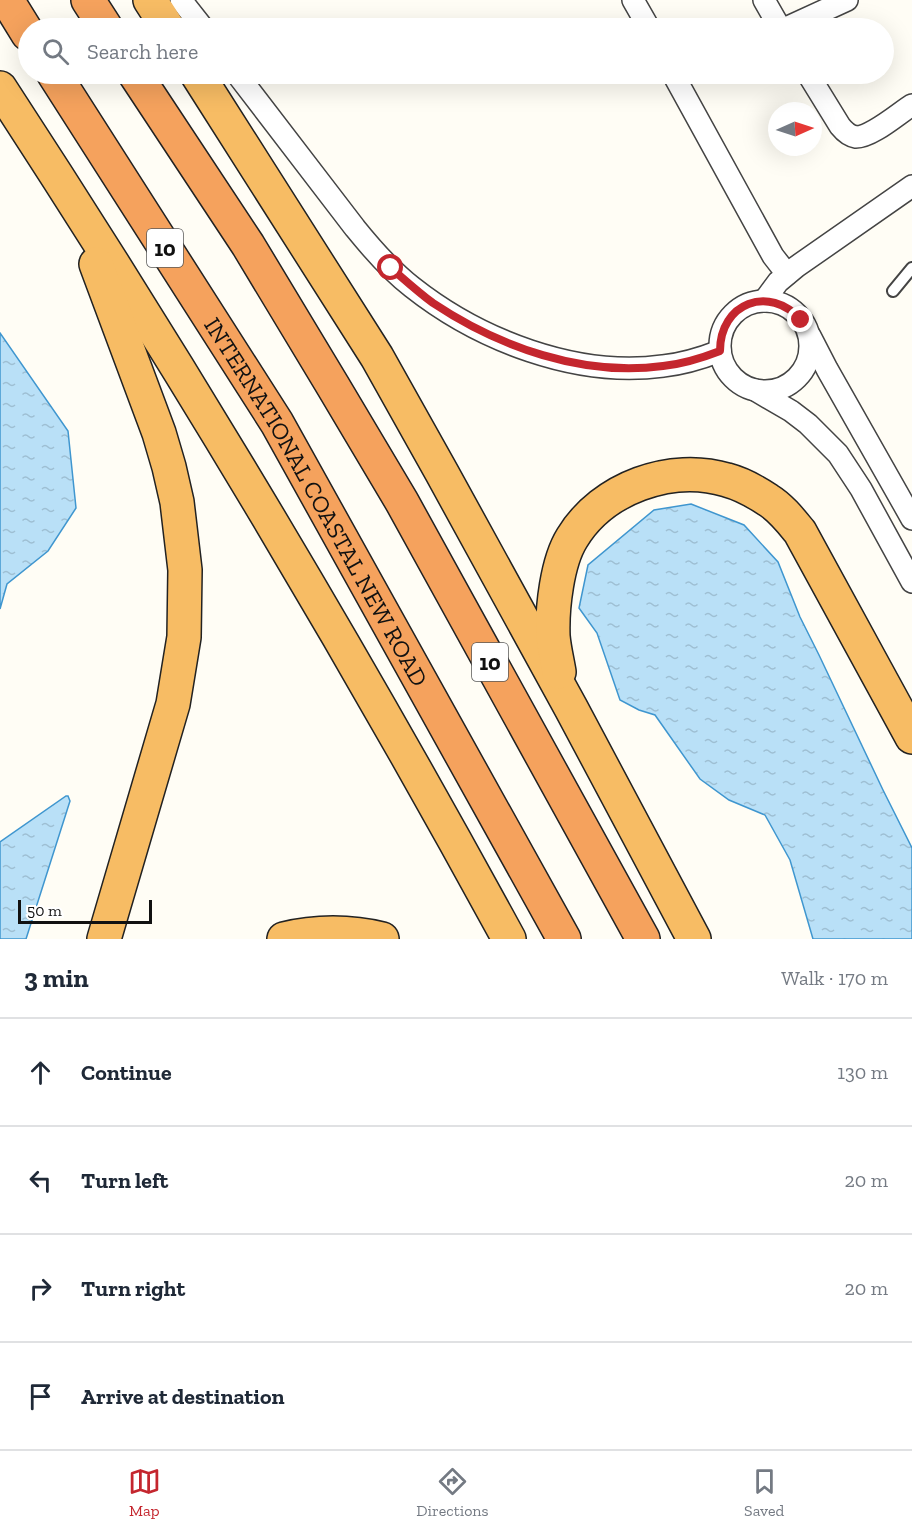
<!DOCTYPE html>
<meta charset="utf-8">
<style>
body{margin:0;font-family:"Zilla Slab",serif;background:#f6f6f7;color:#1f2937}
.compass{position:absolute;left:768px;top:102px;width:54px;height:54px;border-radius:50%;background:#fff;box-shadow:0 6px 24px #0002;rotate:87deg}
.scale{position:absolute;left:18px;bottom:15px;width:134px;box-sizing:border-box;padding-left:6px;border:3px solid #111;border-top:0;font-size:16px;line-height:21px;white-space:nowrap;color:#111;-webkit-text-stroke:4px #fff;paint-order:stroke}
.stop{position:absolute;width:18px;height:18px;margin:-14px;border:4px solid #c4262e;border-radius:50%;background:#fff}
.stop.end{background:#c4262e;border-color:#fff;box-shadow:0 2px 6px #0008}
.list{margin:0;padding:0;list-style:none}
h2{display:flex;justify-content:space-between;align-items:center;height:78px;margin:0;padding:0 24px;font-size:26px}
h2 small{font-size:20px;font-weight:400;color:#747a83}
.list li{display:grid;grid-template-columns:39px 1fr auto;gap:18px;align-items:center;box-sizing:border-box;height:108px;padding:0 24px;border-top:2px solid #e0e1e3}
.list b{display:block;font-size:22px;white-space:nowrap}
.list em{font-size:20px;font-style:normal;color:#747a83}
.icon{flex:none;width:33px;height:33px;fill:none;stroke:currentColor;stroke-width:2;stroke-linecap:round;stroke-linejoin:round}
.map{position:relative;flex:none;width:912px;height:939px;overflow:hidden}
.search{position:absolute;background:#fff;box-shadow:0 6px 24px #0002;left:18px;right:18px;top:18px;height:66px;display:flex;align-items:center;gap:15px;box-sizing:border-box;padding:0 21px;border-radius:33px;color:#747a83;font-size:22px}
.sheet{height:510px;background:#fff}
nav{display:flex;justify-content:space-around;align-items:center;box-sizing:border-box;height:84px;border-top:2px solid #e0e1e3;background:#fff;font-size:16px;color:#747a83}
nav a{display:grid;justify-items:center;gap:3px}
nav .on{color:#c4262e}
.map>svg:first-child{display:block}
</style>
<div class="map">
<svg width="912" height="939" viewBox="0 0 912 939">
<defs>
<pattern id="water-ripples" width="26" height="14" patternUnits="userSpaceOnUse" patternTransform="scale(1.5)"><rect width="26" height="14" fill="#b9e0f7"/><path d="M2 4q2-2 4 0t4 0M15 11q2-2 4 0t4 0" fill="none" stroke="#9ebfd3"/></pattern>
</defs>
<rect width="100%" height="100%" fill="#fffdf5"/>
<!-- water -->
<g fill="url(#water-ripples)" stroke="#3f96cf" stroke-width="1.5">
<path d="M0,333l68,98 8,77 -28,43 -41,33 -7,25z"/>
<path d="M691,504l53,21 34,37 22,55 19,38 64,135 29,58v91h-99l-23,-79 -25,-45 -36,-15 -29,-21 -45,-64 -16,-5 -19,-10 -23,-67 -18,-25 9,-43 66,-55z"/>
<path d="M66,796h2l2,5 -44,138h-26v-97z"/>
</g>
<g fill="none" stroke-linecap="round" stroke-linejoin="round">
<!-- service casing -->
<g stroke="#444" stroke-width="14">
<path id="service" d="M893,291l19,-23"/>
</g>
<!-- minor casing -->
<g stroke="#444" stroke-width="24">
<g id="minor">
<path d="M181,0l22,28"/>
<path d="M633,0l16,28"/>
<path d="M764,0l16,28"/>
<path d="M786,28l61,-28"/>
<path d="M237,74l118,154c17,21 35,42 57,59 67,53 164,91 251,79 20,-2 39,-8 57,-15"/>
<path d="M673,74l100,182 14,18"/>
<path d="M808,74l32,52c4,5 9,10 16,11 16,0 43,-24 56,-32"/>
<path d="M764,301l14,-19 18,-15 116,-81"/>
<circle cx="765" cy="346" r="45"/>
<path d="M810,336l17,33 85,150"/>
<path d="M755,390l36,21 17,13 30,30 23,35 51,93"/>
</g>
</g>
<!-- trunk casing -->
<g stroke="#222" stroke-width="36">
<g id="trunk">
<path d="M150,0l18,28"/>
<path d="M197,74l180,283 65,116 129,235 123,231"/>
<path d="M0,88c181,277 351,561 509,851"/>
<path d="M96,264l63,169 10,34 8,35 8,68 -1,67 -11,67 -69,235"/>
<path d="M559,672c-2,-12 -5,-24 -6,-36 -1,-28 4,-74 19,-98 30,-50 99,-75 155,-58 15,4 29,12 41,20 13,8 23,21 32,32l112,205"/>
<path d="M284,939c31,-8 67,-8 98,0"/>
</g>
</g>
<!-- motorway casing -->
<g stroke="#222" stroke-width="36">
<g id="motorway">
<path d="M7,0l21,34"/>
<path d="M88,0l18,28"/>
<path id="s1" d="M54,74l223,349 287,516"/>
<path d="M135,74l113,171 85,141 69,116 241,437"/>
</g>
</g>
<!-- service -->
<use href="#service" stroke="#fff" stroke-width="10"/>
<!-- minor -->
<use href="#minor" stroke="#fff" stroke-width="21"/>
<!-- trunk -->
<use href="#trunk" stroke="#f7bc64" stroke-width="33"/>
<!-- motorway -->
<use href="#motorway" stroke="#f5a25d" stroke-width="33"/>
</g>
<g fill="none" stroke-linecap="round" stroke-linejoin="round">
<!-- route -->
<path stroke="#c4262e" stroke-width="8" d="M391,268c14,12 27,24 42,35 66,44 150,74 230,63 20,-2 39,-8 57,-15 0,-48 49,-67 81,-31"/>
</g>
<g text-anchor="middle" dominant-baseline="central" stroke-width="6" stroke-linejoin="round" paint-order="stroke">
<!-- shield labels -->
<g fill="#fff" stroke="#585858" stroke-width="1.5">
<rect x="147" y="229" width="36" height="38" rx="4.5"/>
<rect x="472" y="643" width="36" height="38" rx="4.5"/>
</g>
<g font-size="22" font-weight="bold" fill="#111">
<text x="165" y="248">10</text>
<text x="490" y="662">10</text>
</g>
<!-- street labels -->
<g font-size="24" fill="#111" stroke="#fff">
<text stroke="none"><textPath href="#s1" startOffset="502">INTERNATIONAL COASTAL NEW ROAD</textPath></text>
</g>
</g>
</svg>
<svg class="compass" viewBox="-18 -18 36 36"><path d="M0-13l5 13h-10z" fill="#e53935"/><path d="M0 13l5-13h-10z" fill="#747a83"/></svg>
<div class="scale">50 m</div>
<div class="stop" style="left:391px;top:268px"></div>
<div class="stop end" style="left:801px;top:320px"></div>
<div class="search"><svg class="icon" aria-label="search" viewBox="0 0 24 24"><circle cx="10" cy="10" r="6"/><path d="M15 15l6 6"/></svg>Search here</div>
</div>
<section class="sheet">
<h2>3 min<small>Walk · 170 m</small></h2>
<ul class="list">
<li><svg class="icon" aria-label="ahead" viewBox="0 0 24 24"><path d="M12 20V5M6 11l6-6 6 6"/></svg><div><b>Continue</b></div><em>130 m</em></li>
<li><svg class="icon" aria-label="left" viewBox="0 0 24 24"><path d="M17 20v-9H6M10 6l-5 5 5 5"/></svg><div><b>Turn left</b></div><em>20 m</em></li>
<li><svg class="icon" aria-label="right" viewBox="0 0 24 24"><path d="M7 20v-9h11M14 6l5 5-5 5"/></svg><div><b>Turn right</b></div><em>20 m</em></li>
<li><svg class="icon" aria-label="arrive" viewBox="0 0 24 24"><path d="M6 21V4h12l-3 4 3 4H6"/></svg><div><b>Arrive at destination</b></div></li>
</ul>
</section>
<nav>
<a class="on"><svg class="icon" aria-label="map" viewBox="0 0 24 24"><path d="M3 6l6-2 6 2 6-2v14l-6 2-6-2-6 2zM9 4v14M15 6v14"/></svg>Map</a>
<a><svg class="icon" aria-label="directions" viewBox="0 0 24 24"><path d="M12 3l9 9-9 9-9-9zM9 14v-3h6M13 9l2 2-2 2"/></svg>Directions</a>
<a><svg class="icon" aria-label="saved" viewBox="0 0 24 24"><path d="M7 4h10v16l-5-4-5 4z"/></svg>Saved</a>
</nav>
